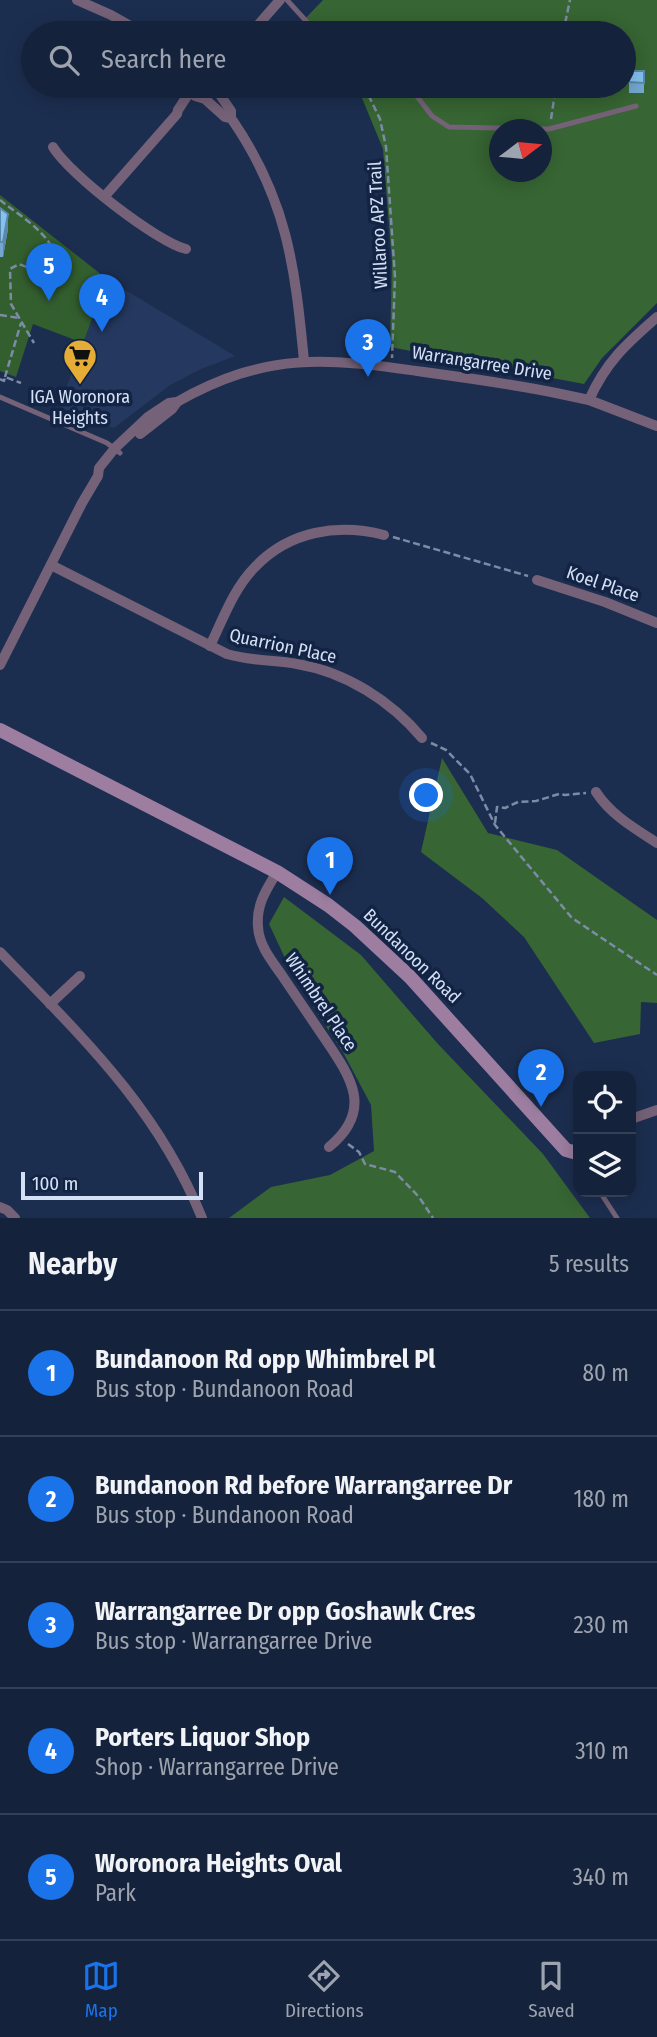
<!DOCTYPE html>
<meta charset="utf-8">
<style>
body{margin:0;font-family:"Fira Sans Condensed",sans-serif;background:#222f47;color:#f1f3f6}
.controls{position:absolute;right:21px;bottom:21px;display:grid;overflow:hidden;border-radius:14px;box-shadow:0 4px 18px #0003}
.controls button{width:63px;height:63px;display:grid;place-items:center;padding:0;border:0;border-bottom:2px solid #343f56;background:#15223c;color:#f1f3f6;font:35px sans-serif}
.compass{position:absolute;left:489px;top:119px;width:63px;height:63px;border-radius:50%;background:#15223c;box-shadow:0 4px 18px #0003;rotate:74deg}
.scale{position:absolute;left:21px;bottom:18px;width:182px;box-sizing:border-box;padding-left:7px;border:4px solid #d3e0f6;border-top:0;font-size:19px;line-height:24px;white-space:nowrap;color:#d3e0f6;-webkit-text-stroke:5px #122344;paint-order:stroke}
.you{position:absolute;left:427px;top:796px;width:24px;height:24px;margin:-18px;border:5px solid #fff;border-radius:50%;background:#1a73e8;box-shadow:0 0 0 10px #1a73e833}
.badge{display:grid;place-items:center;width:46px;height:46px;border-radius:50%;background:#1a73e8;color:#fff;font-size:23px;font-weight:700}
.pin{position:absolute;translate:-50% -58px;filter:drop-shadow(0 2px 4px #0008)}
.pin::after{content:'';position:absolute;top:37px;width:24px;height:21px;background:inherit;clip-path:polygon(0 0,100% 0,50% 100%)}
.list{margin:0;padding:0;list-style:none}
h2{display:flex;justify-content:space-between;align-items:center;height:91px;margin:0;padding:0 28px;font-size:30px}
h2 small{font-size:23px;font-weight:400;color:#9da4af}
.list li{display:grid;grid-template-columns:46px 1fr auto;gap:21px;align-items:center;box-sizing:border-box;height:126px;padding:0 28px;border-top:2px solid #343f56}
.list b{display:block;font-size:26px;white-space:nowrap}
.list p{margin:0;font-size:23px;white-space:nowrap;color:#9da4af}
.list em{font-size:23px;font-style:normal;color:#9da4af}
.icon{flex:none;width:38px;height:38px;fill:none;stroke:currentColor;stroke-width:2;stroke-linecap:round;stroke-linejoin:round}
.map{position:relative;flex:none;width:657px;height:1218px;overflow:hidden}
.search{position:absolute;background:#15223c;box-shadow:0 4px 18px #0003;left:21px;right:21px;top:21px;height:77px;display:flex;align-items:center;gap:18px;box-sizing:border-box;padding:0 24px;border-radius:38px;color:#9da4af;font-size:26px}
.sheet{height:721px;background:#15223c}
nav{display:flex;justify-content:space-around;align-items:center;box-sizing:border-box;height:98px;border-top:2px solid #343f56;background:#15223c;font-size:19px;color:#9da4af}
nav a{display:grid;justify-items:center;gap:4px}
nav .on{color:#1a73e8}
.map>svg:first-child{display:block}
</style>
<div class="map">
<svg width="657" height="1218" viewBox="0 0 657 1218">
<rect width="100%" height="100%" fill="#1c2e50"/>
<!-- built -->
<path fill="#253960" d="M107,279l128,77 -34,13 -31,16 -56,43 -55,-21z"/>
<!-- green -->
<path fill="#335f2f" d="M0,195l107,84 -24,64 -50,-19 -17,53 -16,-6z"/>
<!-- forest -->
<g fill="#376533" fill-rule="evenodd">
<path d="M323,0h334v303l-55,55 -18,26 -194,-37 2,-85 -9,-113 -26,-63h267v-53h-317l-8,-8zM500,130h42v42h-42z"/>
<path d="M442,758l46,75 69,17 100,70v83l-16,-1 -1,32 -46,9 -70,-106 -42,-39 -61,-46z"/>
<path d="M284,897l77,58 77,89 105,110 47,64h-361l42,-31 59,-12 44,-24 -3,-46 -27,-51 -52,-81 -23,-49z"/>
</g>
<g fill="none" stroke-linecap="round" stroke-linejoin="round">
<!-- path -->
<g stroke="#7c8ca7" stroke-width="2.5" stroke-dasharray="7 3.5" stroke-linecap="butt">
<path d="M563,33l7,-33"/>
<path d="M364,86l16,33 6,28 9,130 -3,81"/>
<path d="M551,119l5,-33"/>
<path d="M0,200c26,21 64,40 57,79l-38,-15 -9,5 1,35 23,39"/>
<path d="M0,315l19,3"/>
<path d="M5,377l16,-54"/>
<path d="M0,379l4,2 1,-4 16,6"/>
<path d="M393,537l135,39"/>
<path d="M431,743l15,7 24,24 25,51 77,93 85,57"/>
<path d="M495,823l2,-16 8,1 13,-6 18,-1 23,-7 6,1 21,-2"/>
<path d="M348,1144l11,8 6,12 30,8 24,25 14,21"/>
</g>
<!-- lane -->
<g stroke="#756278" stroke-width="5">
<path d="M287,0l30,33"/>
<path d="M409,86l23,30 17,11 100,2 87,-23"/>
<path d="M0,397l107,46 13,10"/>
<path d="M600,1192l17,26"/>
</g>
<!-- street -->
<g stroke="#756278" stroke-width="10">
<path d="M77,0l34,15 32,18"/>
<path d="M251,33l29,-33"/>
<path d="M190,86l5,10 10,3 20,18 6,1"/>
<path d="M216,89l15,22v7c56,81 64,148 73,243"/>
<path d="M53,147c16,27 104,95 133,102"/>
<path d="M105,196l72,-82 1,-4 13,-20"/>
<path d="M589,400c17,-38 37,-56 68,-83"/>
<path d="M140,434l32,-25 5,-7"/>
<path d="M51,565l176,89c23,7 47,6 70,10 49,8 94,37 125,74"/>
<path d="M537,580l68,22 52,21"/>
<path d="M210,646c13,-27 24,-58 45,-79 34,-36 83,-44 129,-32"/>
<path d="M0,665l82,-162 16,-27 1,-8 16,-20 33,-31 21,-14 8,-1c90,-51 150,-44 247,-30 44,6 88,12 132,21l33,7 68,26"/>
<path d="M596,792c15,23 38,36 61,51"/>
<path d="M277,872c-11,18 -21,33 -19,55 1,18 13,33 23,47 14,21 28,41 42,62 27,40 52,73 6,111"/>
<path d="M0,952c81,84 157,155 202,266"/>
<path d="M50,1004l30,-28"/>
<path d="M631,1119l26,-9"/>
<path d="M0,1207l7,3 8,8"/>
</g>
<!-- secondary -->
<path stroke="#9d7ea1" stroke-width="14" d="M0,730l277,142 51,33 27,21 55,51 156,173 11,3"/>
</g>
<!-- wall -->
<g fill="#72a7cf">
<rect x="629" y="71" width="15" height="22"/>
<path d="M0,208l8,21 -5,28h-3v4z"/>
</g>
<!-- shaded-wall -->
<path fill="#5c88a9" d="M8,214v15l-5,28v-15z"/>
<!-- building -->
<g fill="#84c2f1" stroke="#5c88a9" stroke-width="2">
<path d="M629,71h15v12l-15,-1z"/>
<path d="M0,208l8,6 -5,28h-3z"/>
</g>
<!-- icons -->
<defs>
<g id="supermarket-pin" transform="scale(1.75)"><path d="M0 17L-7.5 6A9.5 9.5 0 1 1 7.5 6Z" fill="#e5ad35" stroke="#122344"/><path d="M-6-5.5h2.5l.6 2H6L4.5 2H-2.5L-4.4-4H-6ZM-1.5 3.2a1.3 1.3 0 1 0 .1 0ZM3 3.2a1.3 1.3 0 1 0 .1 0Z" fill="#111"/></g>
</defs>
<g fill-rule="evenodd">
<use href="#supermarket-pin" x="80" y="356"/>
</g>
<g text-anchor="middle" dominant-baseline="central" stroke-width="7" stroke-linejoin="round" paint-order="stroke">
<!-- street labels -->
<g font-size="18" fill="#d3e0f6" stroke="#122344">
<text transform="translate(378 225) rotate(-93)">Willaroo APZ Trail</text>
<text transform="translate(482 363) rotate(9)">Warrangarree Drive</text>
<text transform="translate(603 584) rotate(19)">Koel Place</text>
<text transform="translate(283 646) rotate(12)">Quarrion Place</text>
<text transform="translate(412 956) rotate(44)">Bundanoon Road</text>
<text transform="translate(321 1002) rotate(56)">Whimbrel Place</text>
</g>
<!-- poi labels -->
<g font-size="18" fill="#d3e0f6" stroke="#122344">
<text x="80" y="397">IGA Woronora<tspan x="80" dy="21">Heights</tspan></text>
</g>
</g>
</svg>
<div class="controls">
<button><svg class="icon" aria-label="locate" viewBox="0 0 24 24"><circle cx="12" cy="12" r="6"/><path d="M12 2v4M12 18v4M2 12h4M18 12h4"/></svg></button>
<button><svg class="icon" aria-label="layers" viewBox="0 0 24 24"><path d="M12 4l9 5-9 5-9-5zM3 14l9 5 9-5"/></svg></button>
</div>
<svg class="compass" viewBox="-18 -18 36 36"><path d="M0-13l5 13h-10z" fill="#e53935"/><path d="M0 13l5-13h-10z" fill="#9da4af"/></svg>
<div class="scale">100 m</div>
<div class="you"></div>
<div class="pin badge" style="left:330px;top:895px">1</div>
<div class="pin badge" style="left:541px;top:1107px">2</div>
<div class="pin badge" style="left:368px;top:377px">3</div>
<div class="pin badge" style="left:102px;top:332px">4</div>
<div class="pin badge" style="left:49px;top:301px">5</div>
<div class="search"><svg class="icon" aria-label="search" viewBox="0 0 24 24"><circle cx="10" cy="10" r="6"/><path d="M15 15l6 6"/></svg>Search here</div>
</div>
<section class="sheet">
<h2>Nearby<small>5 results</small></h2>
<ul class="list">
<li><span class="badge">1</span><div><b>Bundanoon Rd opp Whimbrel Pl</b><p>Bus stop · Bundanoon Road</p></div><em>80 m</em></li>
<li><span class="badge">2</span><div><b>Bundanoon Rd before Warrangarree Dr</b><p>Bus stop · Bundanoon Road</p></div><em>180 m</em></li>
<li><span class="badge">3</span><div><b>Warrangarree Dr opp Goshawk Cres</b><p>Bus stop · Warrangarree Drive</p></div><em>230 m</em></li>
<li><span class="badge">4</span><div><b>Porters Liquor Shop</b><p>Shop · Warrangarree Drive</p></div><em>310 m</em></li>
<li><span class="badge">5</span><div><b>Woronora Heights Oval</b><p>Park</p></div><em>340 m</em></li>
</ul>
</section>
<nav>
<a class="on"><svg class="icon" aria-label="map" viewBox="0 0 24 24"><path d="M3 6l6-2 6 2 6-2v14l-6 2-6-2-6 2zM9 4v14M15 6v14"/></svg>Map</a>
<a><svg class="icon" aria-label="directions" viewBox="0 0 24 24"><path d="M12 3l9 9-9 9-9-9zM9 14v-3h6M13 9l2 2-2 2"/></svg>Directions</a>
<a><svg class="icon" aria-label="saved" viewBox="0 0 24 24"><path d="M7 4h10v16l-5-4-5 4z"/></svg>Saved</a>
</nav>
